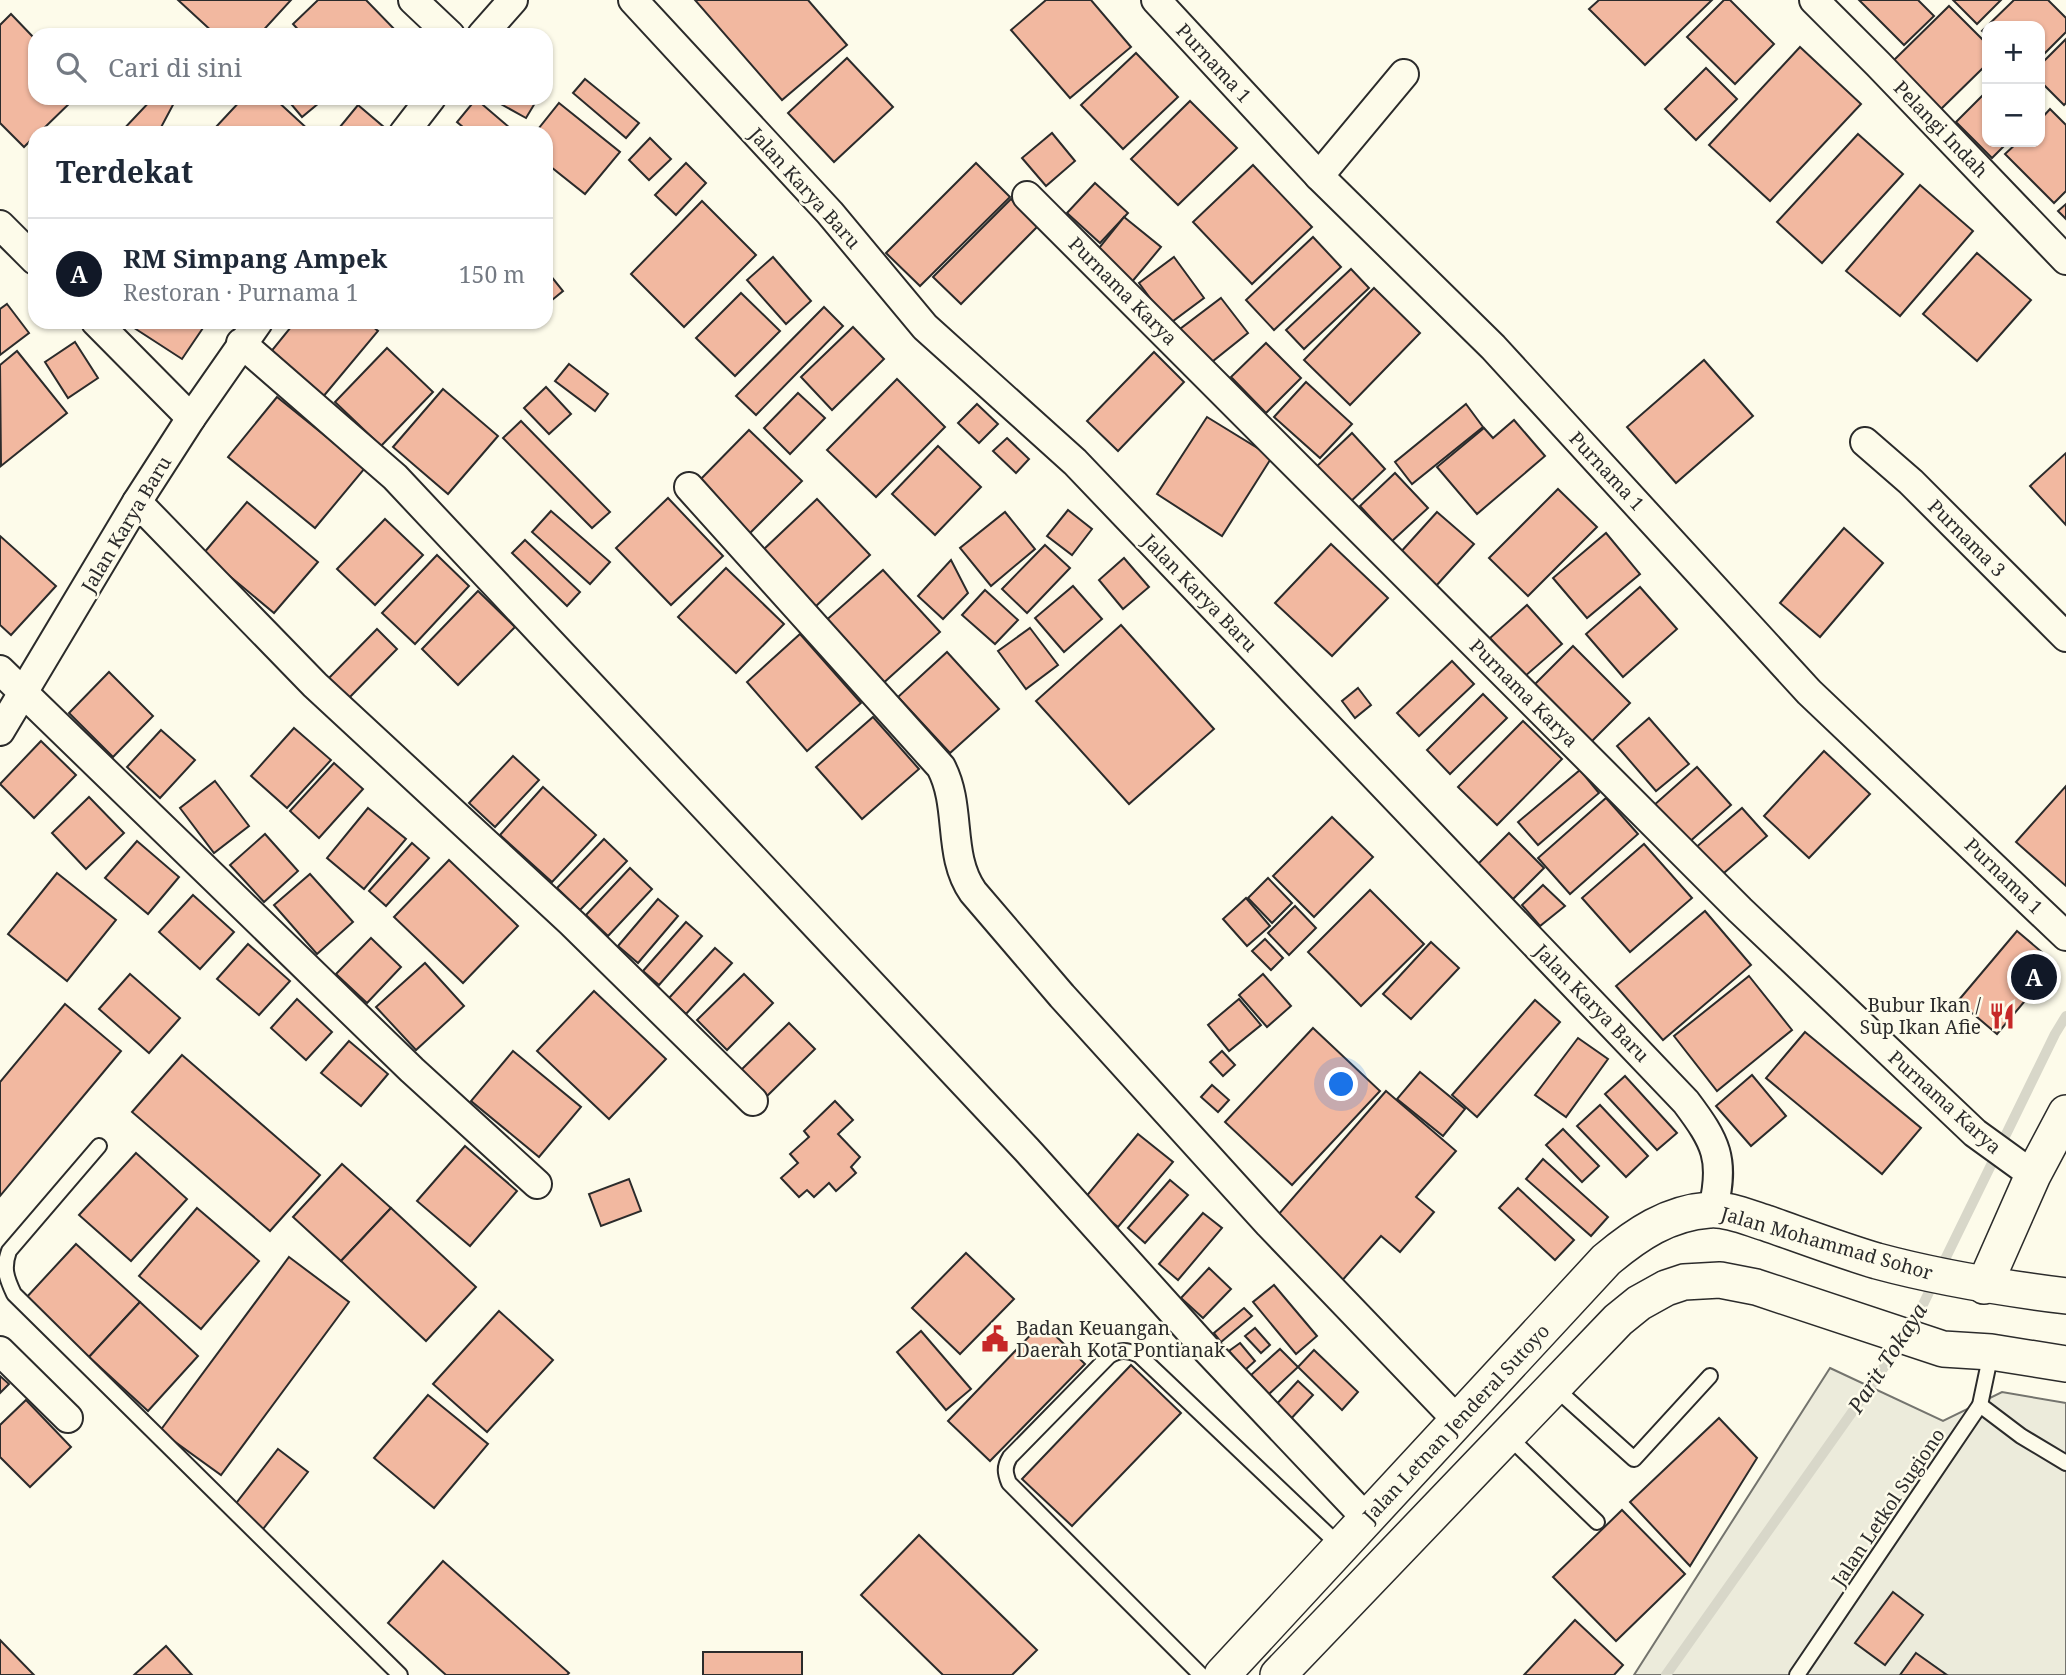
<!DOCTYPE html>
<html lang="id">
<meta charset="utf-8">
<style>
body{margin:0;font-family:"Noto Serif",serif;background:#f2f2f3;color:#1f2937}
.controls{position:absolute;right:21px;top:21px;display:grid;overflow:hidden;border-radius:14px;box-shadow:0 2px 5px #0004}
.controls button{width:63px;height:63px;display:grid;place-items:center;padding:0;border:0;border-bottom:2px solid #e0e1e3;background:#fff;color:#1f2937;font:35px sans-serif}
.you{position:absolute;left:1342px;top:1085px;width:24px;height:24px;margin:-18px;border:5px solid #fff;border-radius:50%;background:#1a73e8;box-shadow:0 0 0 10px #1a73e833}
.badge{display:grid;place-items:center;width:46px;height:46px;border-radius:50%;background:#111827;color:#fff;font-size:23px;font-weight:700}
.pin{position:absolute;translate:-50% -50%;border:4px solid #fff;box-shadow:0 2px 7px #0006}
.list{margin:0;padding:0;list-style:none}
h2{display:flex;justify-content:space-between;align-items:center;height:91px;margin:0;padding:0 28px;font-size:30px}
h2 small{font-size:23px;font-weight:400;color:#747a83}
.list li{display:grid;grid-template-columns:46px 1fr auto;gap:21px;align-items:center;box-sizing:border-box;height:112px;padding:0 28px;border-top:2px solid #e0e1e3}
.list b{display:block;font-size:26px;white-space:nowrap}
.list p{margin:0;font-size:23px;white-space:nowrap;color:#747a83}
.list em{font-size:23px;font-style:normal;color:#747a83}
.icon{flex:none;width:38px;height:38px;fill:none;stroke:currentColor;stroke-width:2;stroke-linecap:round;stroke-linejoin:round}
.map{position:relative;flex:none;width:2066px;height:1675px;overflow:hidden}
.search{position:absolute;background:#fff;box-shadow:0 2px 5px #0004;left:28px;top:28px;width:525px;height:77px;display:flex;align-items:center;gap:18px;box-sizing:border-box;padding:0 24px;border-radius:21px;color:#747a83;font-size:26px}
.panel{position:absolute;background:#fff;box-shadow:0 2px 5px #0004;left:28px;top:126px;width:525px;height:203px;border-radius:21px}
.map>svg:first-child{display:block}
</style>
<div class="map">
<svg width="2066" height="1675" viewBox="0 0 2066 1675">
<rect width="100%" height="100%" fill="#fdfbea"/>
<!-- green -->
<path fill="#ecebdb" stroke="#74746e" stroke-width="2" d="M1830,1368l113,53 59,-29 64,11v272h-432z"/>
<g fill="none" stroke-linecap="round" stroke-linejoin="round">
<!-- stream -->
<path stroke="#d8d7c9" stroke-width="10" d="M1666,1675l245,-346 144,-295 11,-18"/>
</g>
<!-- building -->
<g fill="#f2b8a0" stroke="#2b2b2b" stroke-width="2">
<path d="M178,0h113l-32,35h-43z"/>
<path d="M318,0h48l34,35h-97l-10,-11z"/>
<path d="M695,0h113l39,45 -65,55z"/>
<path d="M1046,0h45l40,47 -61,51 -59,-68z"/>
<path d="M1599,0h113l-67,65 -56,-56z"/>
<path d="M1724,0h6l44,44 -39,40 -48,-47z"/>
<path d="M1859,0h59l16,16 -30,29z"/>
<path d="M1953,0h48l-24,24z"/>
<path d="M2014,0h34l18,18v14l-26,26v-32h-53v9l-5,-4z"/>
<path d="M1949,6l38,38v20l-47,46 -48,-48z"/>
<path d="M11,14l24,25v59h40l-36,35h-4v3l-11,11 -24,-24v-98z"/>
<path d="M2066,39v64l-2,2 -24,-24v-16z"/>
<path d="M1800,47l61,57 -91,97 -61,-56z"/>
<path d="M1136,53l42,44 -55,52 -42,-44z"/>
<path d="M847,58l46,49 -59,55 -46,-49z"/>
<path d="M1706,68l31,31 -41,41 -31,-31z"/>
<path d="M585,79l54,44 -13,15 -53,-45z"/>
<path d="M1987,91v51h21l-16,16 -36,-36z"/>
<path d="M153,98h16l5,5 -16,30h-38z"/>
<path d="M243,98h31l38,35h-92l-5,-5z"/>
<path d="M286,98h39l-23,19z"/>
<path d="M490,98h48l-12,20z"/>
<path d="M476,99l34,29 -4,5h-36l-13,-11z"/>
<path d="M1190,101l47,47 -59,57 -47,-46z"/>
<path d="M559,103l61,49 -35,42 -39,-31v-30h-11z"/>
<path d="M358,105l27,23 -4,5h-46z"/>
<path d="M2050,109l16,16v66l-12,12 -49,-49 13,-12h22v-22z"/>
<path d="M1052,133l23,28 -29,25 -24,-28z"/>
<path d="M1858,134l45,40 -81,89 -45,-41z"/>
<path d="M650,138l21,21 -22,21 -20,-20z"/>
<path d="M686,163l20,20 -30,32 -21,-20z"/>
<path d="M976,163l34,34 -90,89 -34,-33z"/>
<path d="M1253,165l59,62 -60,57 -59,-62z"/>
<path d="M1095,183l33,30 -28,30 -33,-30z"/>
<path d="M1920,185l53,46 -73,85 -54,-45z"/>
<path d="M1011,199l27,27 -77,78 -28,-27z"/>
<path d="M702,201l54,54 -72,72 -53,-53z"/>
<path d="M2066,204v15l-8,-8z"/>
<path d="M1124,217l37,30 -30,36 -36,-30z"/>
<path d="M1313,237l28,30 -67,63 -28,-30z"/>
<path d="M1977,253l54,47 -54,61 -54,-47z"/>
<path d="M773,257l38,44 -25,23 -39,-44z"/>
<path d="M1174,257l30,41 -35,26 -30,-41z"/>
<path d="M1351,269l18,19 -65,61 -18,-19z"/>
<path d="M546,270l17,21 -17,14z"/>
<path d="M1374,288l46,45 -70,72 -46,-45z"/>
<path d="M741,293l39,38 -45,45 -39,-38z"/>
<path d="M1221,298l27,35 -40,32 -28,-36z"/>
<path d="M7,304l22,29 -29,22v-46z"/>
<path d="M824,307l19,19 -87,89 -20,-19z"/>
<path d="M125,322h82l-25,37z"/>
<path d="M295,322h72l11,9 -56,67 -53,-44z"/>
<path d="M853,327l31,32 -52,51 -31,-33z"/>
<path d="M75,342l23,36 -30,20 -23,-36z"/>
<path d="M1266,343l35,35 -35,35 -35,-36z"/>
<path d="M387,348l46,44 -52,54 -46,-44z"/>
<path d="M17,351l50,62 -66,53 -1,-101z"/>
<path d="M1154,352l30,30 -66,69 -31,-30z"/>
<path d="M1704,360l49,56 -77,67 -49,-56z"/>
<path d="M569,364l39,30 -13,17 -40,-30z"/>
<path d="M897,379l48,48 -69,70 -49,-47z"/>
<path d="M1306,382l46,42 -32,34 -46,-41z"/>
<path d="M546,387l25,27 -22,20 -25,-26z"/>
<path d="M443,389l55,47 -50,58 -55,-47z"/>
<path d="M798,393l27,25 -35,36 -26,-26z"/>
<path d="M277,397l88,71 -50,60 -87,-71z"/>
<path d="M977,404l21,20 -19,19 -21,-20z"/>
<path d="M1466,404l17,23 -71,57 -17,-22z"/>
<path d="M1207,417l65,40 -50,79 -65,-42z"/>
<path d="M1514,420l31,36 -68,58 -40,-47 47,-39 9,10z"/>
<path d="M521,421l89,91 -18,16 -89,-90z"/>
<path d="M749,430l53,51 -54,54 -52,-51z"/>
<path d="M1352,433l33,36 -38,36 -33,-36z"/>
<path d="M1007,438l22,21 -13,14 -23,-22z"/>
<path d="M938,446l43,41 -46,48 -43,-41z"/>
<path d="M2066,453v72l-36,-39z"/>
<path d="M1395,473l33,35 -36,33 -32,-35z"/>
<path d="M1558,489l39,38 -69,69 -39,-38z"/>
<path d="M668,498l55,58 -52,49 -55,-57z"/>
<path d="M817,499l53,56 -55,52 -53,-56z"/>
<path d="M247,502l71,60 -44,51 -71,-59z"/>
<path d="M1068,510l24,19 -20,26 -25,-19z"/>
<path d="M551,511l59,51 -20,22 -58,-52z"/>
<path d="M1005,512l30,37 -44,37 -31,-38z"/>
<path d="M1437,512l37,32 -38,42 -37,-32z"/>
<path d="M385,519l38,36 -48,50 -38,-36z"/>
<path d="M1844,528l39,35 -63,74 -40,-34z"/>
<path d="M1606,533l34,41 -53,44 -34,-40z"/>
<path d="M0,536l56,50 -45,49 -11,-10z"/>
<path d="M525,540l55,52 -13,14 -55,-53z"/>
<path d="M1331,544l57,54 -56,58 -57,-53z"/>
<path d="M1045,545l25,23 -43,45 -25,-24z"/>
<path d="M437,555l32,31 -54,58 -33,-31z"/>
<path d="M1124,558l25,29 -26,22 -24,-29z"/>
<path d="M951,560l17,33 -25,26 -25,-23z"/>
<path d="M726,568l58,56 -48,49 -58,-56z"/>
<path d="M883,570l57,62 -60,54 -57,-63z"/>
<path d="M1073,586l29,33 -38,33 -29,-34z"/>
<path d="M1640,587l37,42 -54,48 -37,-43z"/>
<path d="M985,590l33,30 -23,24 -33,-29z"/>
<path d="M478,591l37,36 -57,58 -36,-36z"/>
<path d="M1527,605l35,39 -38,33 -34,-39z"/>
<path d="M1121,625l93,104 -85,75 -93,-103z"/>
<path d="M1030,628l28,37 -32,24 -28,-38z"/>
<path d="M377,629l20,20 -52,53 -20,-20z"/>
<path d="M800,634l61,69 -54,48 -60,-69z"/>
<path d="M1573,646l57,57 -42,42 -57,-57z"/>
<path d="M947,652l52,57 -49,44 -52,-56z"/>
<path d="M1452,661l22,23 -55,52 -22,-23z"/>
<path d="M109,672l44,44 -40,41 -44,-44z"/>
<path d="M1358,688l13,17 -16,13 -13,-17z"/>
<path d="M1483,694l24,24 -57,56 -23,-24z"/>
<path d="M873,717l46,52 -57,50 -46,-52z"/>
<path d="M1649,718l40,46 -33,27 -39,-45z"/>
<path d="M1523,721l39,38 -65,66 -39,-38z"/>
<path d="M294,728l37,32 -44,48 -36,-32z"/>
<path d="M161,730l34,30 -35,38 -33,-31z"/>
<path d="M41,741l35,34 -42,43 -34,-34z"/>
<path d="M1824,751l46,43 -61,64 -45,-42z"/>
<path d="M513,756l26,24 -44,47 -26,-24z"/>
<path d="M334,763l29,26 -44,49 -29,-27z"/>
<path d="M1697,767l34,38 -44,39 -34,-38z"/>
<path d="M1580,770l19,23 -61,52 -20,-23z"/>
<path d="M215,781l34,45 -35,27 -34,-45z"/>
<path d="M2066,786v100l-50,-44z"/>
<path d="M543,787l53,48 -44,47 -52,-47z"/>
<path d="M89,797l35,36 -38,36 -34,-36z"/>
<path d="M1606,798l32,36 -68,60 -32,-36z"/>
<path d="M368,808l38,31 -42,50 -37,-31z"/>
<path d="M1742,808l25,28 -49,42 -24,-29z"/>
<path d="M1332,817l41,40 -59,60 -41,-41z"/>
<path d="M1509,833l35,35 -31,31 -35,-35z"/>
<path d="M265,834l33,37 -34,31 -34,-37z"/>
<path d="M604,839l23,22 -47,49 -23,-22z"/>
<path d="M137,841l42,36 -31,37 -43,-36z"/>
<path d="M412,843l17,15 -43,48 -17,-15z"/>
<path d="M1644,844l48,54 -62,54 -48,-54z"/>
<path d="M449,860l69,66 -55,57 -69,-66z"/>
<path d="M630,868l22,21 -44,47 -22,-21z"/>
<path d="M57,873l59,47 -49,61 -59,-47z"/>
<path d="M310,874l43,48 -36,32 -43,-49z"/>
<path d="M1268,878l24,25 -20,20 -24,-25z"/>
<path d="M1543,885l22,21 -25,20 -18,-21z"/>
<path d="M1370,890l54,54 -63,62 -53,-54z"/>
<path d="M193,895l41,37 -34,37 -41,-37z"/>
<path d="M1246,898l24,28 -23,20 -24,-27z"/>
<path d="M658,899l20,17 -40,47 -20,-17z"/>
<path d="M1295,906l21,22 -27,27 -21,-22z"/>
<path d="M1705,911l46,54 -88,75 -47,-54z"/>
<path d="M686,922l16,14 -43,49 -16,-14z"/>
<path d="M2017,931l39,33 -59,70 -39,-33z"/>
<path d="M371,938l30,29 -34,36 -31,-29z"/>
<path d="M1265,939l18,19 -12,12 -19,-19z"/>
<path d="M1431,942l28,26 -48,51 -28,-25z"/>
<path d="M248,944l42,37 -31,34 -42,-36z"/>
<path d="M715,948l17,15 -46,51 -17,-16z"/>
<path d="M425,963l39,43 -48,44 -40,-43z"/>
<path d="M130,974l50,44 -31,35 -50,-44z"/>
<path d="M744,974l29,29 -46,47 -30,-30z"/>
<path d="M1263,974l28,32 -24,21 -28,-32z"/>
<path d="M1749,976l43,54 -75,61 -43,-55z"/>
<path d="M594,991l72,68 -57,60 -72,-68z"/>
<path d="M297,999l35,33 -26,28 -35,-32z"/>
<path d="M1239,999l22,26 -32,26 -21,-26z"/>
<path d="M1535,1000l25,22 -83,95 -25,-22z"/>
<path d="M65,1004l56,47 -121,145v-114z"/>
<path d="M789,1023l26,26 -50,49 -26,-26z"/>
<path d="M1313,1028l67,63 -88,94 -67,-63z"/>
<path d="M1805,1032l116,96 -39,46 -116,-96z"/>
<path d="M1578,1038l30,21 -42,58 -31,-22z"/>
<path d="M349,1041l39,33 -27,32 -40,-33z"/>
<path d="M513,1051l68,56 -42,50 -68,-56z"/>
<path d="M1222,1051l13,14 -12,11 -13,-14z"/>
<path d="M182,1055l138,120 -50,56 -138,-119z"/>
<path d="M1420,1072l45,37 -22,27 -46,-37z"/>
<path d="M1752,1075l34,41 -35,30 -35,-40z"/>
<path d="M1625,1076l52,57 -20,17 -52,-56z"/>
<path d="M1212,1085l17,15 -11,12 -17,-15z"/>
<path d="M1386,1091l70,60 -40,46 18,15 -34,40 -19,-16 -41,47 -69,-60z"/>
<path d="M835,1101l18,19 -15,14 22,23 -9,10 5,6 -20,18 -7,-8 -15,14 -7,-7 -8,7 -18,-19 17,-15 -8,-9 19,-17 -5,-6z"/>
<path d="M1600,1105l48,51 -22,21 -49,-51z"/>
<path d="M1563,1129l36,37 -17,16 -36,-37z"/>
<path d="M1138,1134l35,28 -55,65 -34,-28z"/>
<path d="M465,1146l52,45 -47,55 -53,-45z"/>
<path d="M136,1153l51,46 -56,62 -52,-46z"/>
<path d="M1543,1159l65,58 -17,19 -65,-57z"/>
<path d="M342,1164l49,44 -50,53 -48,-44z"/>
<path d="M629,1179l12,32 -40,15 -12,-32z"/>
<path d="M1170,1180l18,15 -43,48 -17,-15z"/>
<path d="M1518,1188l56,52 -19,20 -56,-52z"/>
<path d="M197,1208l62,53 -58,68 -62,-53z"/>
<path d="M391,1208l85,79 -50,54 -85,-80z"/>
<path d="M1203,1213l19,15 -44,52 -19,-16z"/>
<path d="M76,1244l64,58 -51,55 -64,-58z"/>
<path d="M966,1253l48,46 -54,55 -48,-46z"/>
<path d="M289,1257l60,45 -128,173 -61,-44z"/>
<path d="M1209,1268l22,21 -28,29 -22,-20z"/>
<path d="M1274,1285l43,51 -21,18 -43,-52z"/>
<path d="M140,1302l58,54 -50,55 -59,-54z"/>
<path d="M1244,1308l8,8 -31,26 -7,-9z"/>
<path d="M499,1311l54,49 -66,72 -54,-48z"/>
<path d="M1042,1323l43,41 -95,97 -42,-40z"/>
<path d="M1255,1328l15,17 -9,8 -16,-17z"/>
<path d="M921,1331l50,58 -25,21 -49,-58z"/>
<path d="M1240,1343l15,18 -10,9 -16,-19z"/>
<path d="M1280,1349l18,18 -29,27 -18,-19z"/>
<path d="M1314,1350l44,42 -16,18 -44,-43z"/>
<path d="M1131,1365l50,48 -109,113 -50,-47z"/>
<path d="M0,1376l9,8 -9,9z"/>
<path d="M1298,1381l15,14 -25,27 -15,-14z"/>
<path d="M428,1395l60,49 -54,64 -60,-50z"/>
<path d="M26,1400l45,47 -41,40 -30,-30v-32z"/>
<path d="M1719,1418l38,40 -67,108 -60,-64z"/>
<path d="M278,1449l30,23 -45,57 -29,-23z"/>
<path d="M1622,1510l63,64 -69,67 -63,-64z"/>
<path d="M919,1535l118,115 -25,25h-69l-82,-80z"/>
<path d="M443,1561l126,112 -2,2h-121l-58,-52z"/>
<path d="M1893,1592l30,23 -38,50 -30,-22z"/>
<path d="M1575,1620l48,45 -9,10h-90z"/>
<path d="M0,1640l34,35h-34z"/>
<path d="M166,1646l26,29h-58z"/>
<rect x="703" y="1652" width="99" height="23"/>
<path d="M1916,1653l31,22h-47z"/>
</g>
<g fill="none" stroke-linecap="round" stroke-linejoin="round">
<!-- service casing -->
<g stroke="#2b2b2b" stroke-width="18">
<g id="service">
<path d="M99,1146l-90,105c-6,17 -3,26 5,43l386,381"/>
<path d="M1554,1387l80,72 76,-83"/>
<path d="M1980,1405l41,31 45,27"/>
<path d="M1508,1436l89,86"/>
<path d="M1201,1675l-192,-192c-4,-10 -5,-16 1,-26l99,-101c11,-7 18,-6 30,-1l201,191"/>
<path d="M1797,1675l183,-270 11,-52"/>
</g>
</g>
<!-- minor casing -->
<g stroke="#2b2b2b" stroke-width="32">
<g id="minor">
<path d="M413,0l37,35"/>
<path d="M633,0l197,213 95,114 150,135 611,640c30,40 39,57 27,107"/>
<path d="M1156,0l163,176 174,171 316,345 257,244"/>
<path d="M1814,0l64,64 188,196"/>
<path d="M482,35l31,-35"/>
<path d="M404,133l27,-35"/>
<path d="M1319,176l85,-102"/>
<path d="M1027,196l713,714 235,223 58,42"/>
<path d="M0,225l35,35"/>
<path d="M96,322l95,96"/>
<path d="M241,343l154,134 632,673 181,201 159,168"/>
<path d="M1865,442l46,40 155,155"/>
<path d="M689,487l252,280c21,40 6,88 32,125l89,104 207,228 189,197"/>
<path d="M137,502l178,183 257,238 181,178"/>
<path d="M0,670l412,400 125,114"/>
<path d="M0,731l137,-229 54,-84 67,-96"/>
<path d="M0,1351l68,67"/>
</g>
</g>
<!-- tertiary casing -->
<g stroke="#2b2b2b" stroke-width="38">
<g id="tertiary">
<path d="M1984,1286l49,-111 33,-62"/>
<path d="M1222,1675l384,-415c31,-26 62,-47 103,-50 18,-2 40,8 57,13 37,13 74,27 111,38 63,17 125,27 189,35"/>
<path d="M1278,1675l340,-355 21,-17 27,-15 18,-6 36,-2 36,7 187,62 48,3 75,12"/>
</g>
</g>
<!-- service -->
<use href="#service" stroke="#fdfbea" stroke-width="14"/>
<!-- minor -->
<use href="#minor" stroke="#fdfbea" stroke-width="28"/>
<!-- tertiary -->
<use href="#tertiary" stroke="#fdfbea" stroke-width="35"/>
</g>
<!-- icons -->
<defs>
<g id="restaurant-bare" transform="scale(2.1)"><path d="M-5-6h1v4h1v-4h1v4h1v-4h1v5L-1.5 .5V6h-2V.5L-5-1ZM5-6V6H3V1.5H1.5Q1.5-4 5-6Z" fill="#c62828" stroke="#fdfbea" stroke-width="2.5" paint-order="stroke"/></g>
<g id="civic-bare" transform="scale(2.1)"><path d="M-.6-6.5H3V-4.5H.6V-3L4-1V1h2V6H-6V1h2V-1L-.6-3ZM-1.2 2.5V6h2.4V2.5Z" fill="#c62828" stroke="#fdfbea" stroke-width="2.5" paint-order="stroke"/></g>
</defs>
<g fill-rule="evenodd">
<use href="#restaurant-bare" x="2002" y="1016"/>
<use href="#civic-bare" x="995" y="1339"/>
</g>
<g text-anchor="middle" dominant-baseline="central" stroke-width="5" stroke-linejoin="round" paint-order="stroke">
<!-- street labels -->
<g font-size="19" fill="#2b2b2b" stroke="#fdfbea">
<text transform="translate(1214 63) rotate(47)">Purnama 1</text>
<text transform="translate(1941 129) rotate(46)">Pelangi Indah</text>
<text transform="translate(805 188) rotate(48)">Jalan Karya Baru</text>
<text transform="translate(1123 291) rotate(45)">Purnama Karya</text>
<text transform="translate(1607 471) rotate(47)">Purnama 1</text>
<text transform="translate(126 524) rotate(-59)">Jalan Karya Baru</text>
<text transform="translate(1967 538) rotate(45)">Purnama 3</text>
<text transform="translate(1200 593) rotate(46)">Jalan Karya Baru</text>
<text transform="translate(1524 693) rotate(45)">Purnama Karya</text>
<text transform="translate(2004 876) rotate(44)">Purnama 1</text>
<text transform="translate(1592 1003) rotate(46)">Jalan Karya Baru</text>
<text transform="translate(1945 1102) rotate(42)">Purnama Karya</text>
<text transform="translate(1827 1243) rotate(16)">Jalan Mohammad Sohor</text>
<text transform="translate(1456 1423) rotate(-47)">Jalan Letnan Jenderal Sutoyo</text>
<text transform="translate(1888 1507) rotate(-56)">Jalan Letkol Sugiono</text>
</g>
<!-- poi labels -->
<g font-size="19" fill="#2b2b2b" stroke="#fdfbea" text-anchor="end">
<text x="1981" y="1005">Bubur Ikan /<tspan x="1981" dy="22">Sup Ikan Afie</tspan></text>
<text x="1016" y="1328" text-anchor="start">Badan Keuangan<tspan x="1016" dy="22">Daerah Kota Pontianak</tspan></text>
</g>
<!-- water labels -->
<g font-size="21" font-style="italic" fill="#2b2b2b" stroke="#fdfbea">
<text transform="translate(1887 1358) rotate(-57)">Parit Tokaya</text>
</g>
</g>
</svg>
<div class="controls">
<button>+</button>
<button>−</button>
</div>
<div class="you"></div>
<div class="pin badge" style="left:2034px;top:977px">A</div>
<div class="search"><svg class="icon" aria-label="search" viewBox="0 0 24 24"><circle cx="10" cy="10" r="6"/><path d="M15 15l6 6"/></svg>Cari di sini</div>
<section class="panel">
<h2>Terdekat<small></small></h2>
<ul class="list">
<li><span class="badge">A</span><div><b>RM Simpang Ampek</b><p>Restoran · Purnama 1</p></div><em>150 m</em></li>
</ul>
</section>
</div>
